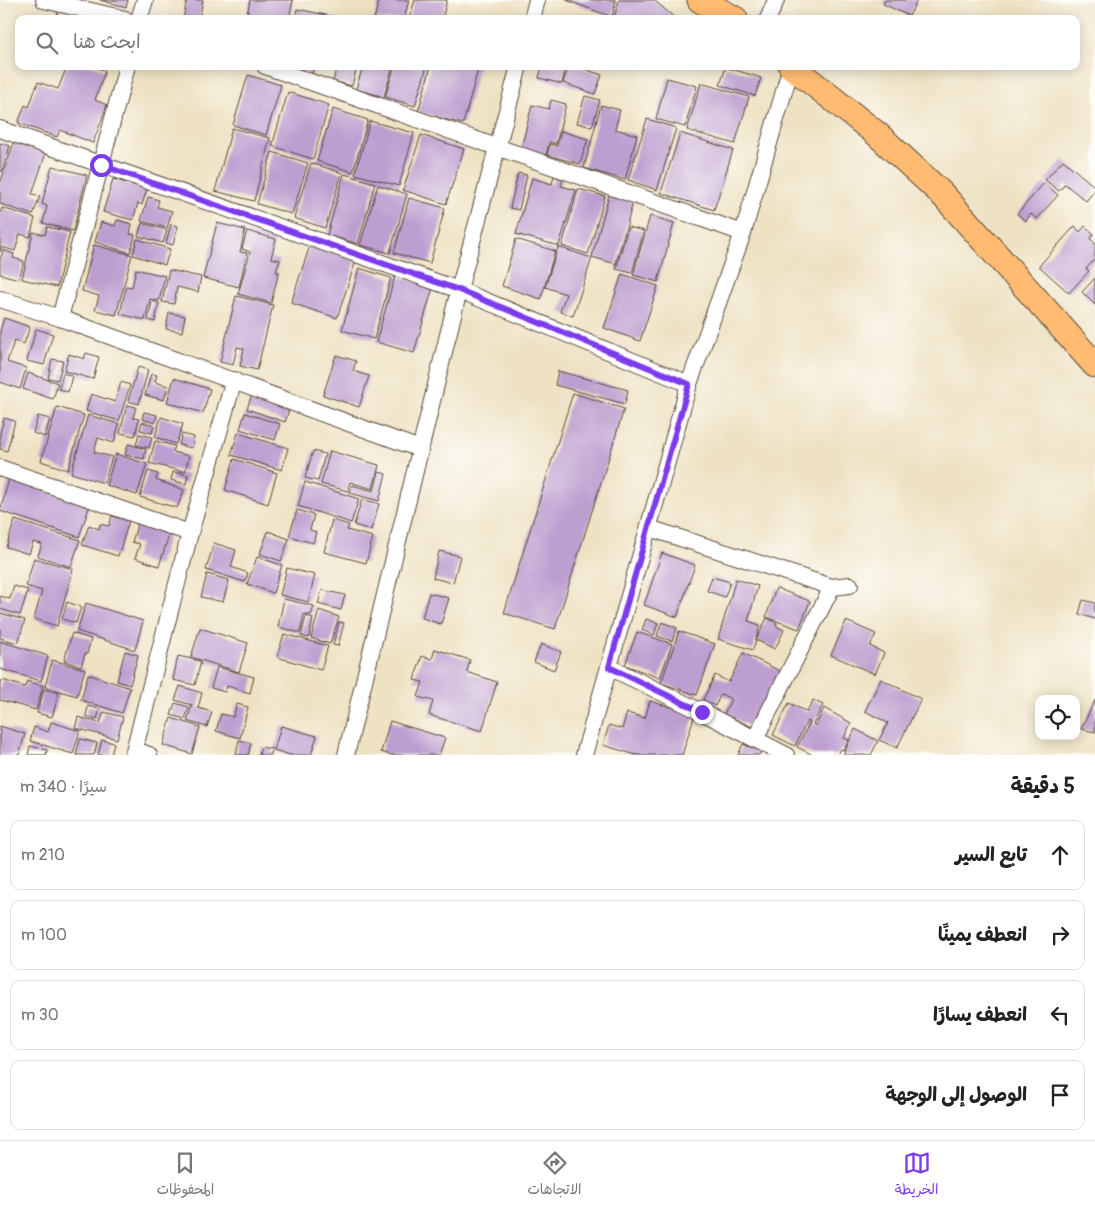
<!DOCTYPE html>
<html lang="ar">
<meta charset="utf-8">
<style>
body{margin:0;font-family:Pangolin,"Playpen Sans Arabic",sans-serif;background:#f6f6f6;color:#222;direction:rtl}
.controls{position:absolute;right:15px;bottom:15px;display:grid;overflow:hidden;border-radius:10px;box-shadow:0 2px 12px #0003}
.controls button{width:45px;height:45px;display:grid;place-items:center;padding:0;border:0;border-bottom:1px solid #e0e0e0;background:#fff;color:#222;font:25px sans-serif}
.stop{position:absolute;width:15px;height:15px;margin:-11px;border:4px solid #7c3aed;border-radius:50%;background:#fff}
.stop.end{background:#7c3aed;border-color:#fff;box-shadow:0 1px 5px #0008}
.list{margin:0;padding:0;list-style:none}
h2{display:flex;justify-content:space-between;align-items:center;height:65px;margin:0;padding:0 20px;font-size:21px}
h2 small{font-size:16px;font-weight:400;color:#767676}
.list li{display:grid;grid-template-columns:32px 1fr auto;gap:15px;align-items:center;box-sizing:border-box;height:70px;margin:0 10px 10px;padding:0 10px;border:1px solid #e0e0e0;border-radius:10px}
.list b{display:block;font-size:19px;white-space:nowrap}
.list em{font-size:16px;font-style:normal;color:#767676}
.icon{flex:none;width:28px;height:28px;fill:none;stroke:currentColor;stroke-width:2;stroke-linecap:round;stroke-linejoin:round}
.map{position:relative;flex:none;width:1095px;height:755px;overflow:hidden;direction:ltr}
.search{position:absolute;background:#fff;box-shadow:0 2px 12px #0003;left:15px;right:15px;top:15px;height:55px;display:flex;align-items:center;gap:12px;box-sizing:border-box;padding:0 18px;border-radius:10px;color:#767676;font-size:19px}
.sheet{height:385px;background:#fff}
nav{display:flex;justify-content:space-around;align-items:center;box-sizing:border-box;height:70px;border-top:1px solid #e0e0e0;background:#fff;font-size:14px;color:#767676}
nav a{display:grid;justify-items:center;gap:2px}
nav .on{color:#7c3aed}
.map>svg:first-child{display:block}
</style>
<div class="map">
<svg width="1095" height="755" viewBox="0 0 1095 755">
<rect width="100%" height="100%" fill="#fdfcf7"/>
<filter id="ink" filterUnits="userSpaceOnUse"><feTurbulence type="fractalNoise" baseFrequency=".02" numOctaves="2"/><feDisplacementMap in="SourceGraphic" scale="10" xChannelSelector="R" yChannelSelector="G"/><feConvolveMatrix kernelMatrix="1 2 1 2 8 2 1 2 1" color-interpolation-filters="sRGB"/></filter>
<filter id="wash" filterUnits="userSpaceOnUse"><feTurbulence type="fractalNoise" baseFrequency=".0096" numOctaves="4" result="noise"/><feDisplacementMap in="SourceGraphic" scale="20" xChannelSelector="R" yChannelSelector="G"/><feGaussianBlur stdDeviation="1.12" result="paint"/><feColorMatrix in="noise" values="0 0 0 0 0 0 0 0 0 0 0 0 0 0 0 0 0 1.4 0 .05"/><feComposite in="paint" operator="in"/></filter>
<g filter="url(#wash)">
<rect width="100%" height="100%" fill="#eee2c3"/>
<g id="blocks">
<!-- building -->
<g fill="#bd9ed0">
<path d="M100,0h28l-2,7z"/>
<path d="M187,0h16l-4,19h-16z"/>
<path d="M250,0h43l-4,19h-43z"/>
<path d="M379,0h30l-5,19h-30z"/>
<path d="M415,0h32l-5,19h-33z"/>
<path d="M566,0h50l-4,17z"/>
<path d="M619,0h35l22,19h-60l-2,-1z"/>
<path d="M885,0h32l-8,16 -26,-12z"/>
<path d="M297,9l34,7 -1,3h-35z"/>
<path d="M58,11l29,7 -1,1h-30z"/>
<path d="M67,66h26l12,5 -10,29 12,5 -14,38 -33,-13 -3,7 -39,-14 7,-18 4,2 9,-25 20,7z"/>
<path d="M302,66h12l-2,9 -11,-3z"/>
<path d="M337,66h20l-5,20 -19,-5z"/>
<path d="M363,66h30l-9,31 -28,-8z"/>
<path d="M395,66h32l-12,40 -30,-9z"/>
<path d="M431,66h48l-16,58 -45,-12z"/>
<path d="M542,66h24l-4,18 -23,-6z"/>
<path d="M569,66h7l26,9 -7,19 -32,-11z"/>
<path d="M726,67l35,11 -6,18 -35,-11z"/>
<path d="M248,75l33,10 -15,50 -33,-10z"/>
<path d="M667,78l30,8 -12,41 -29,-8z"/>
<path d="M701,83l48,14 -14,47 -48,-14z"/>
<path d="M288,92l41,13 -16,54 -41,-13z"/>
<path d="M585,96l15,4 -8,27 -15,-4z"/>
<path d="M551,100l15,4 -10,40 -7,-2 -3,13 -25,-6 11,-44 17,4z"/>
<path d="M601,105l19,5 -5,19 22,6 -12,45 -41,-12z"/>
<path d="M333,109l35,11 -15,52 -36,-11z"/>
<path d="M647,119l29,9 -19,62 -29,-10z"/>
<path d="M370,121l44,12 -15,53 -44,-12z"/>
<path d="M232,128l38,10 -16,63 -39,-10z"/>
<path d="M561,131l27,8 -8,25 -33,-9 3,-11 7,2z"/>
<path d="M680,133l53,17 -19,60 -53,-17z"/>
<path d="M421,135l43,14 -18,55 -43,-14z"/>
<path d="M15,139l32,11 -15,44 8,2 -7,19 -33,-11v-20z"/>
<path d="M0,143l10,3 -8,26 -2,-1z"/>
<path d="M272,152l36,11 -16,51 -35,-10z"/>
<path d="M1063,160l32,27v3l-9,11 -21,-17 -6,7 -14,-11z"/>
<path d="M311,163l31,10 -17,55 -31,-10z"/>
<path d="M52,166l35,9 -14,56 -30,-8 4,-17 -5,-2z"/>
<path d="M518,173l9,2 -8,35 -9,-2z"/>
<path d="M344,174l31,9 -17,61 -31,-9z"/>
<path d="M554,176l9,3 -2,7 15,4 -17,56 -43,-12 16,-56 20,6z"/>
<path d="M113,179l34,10 -5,16 -4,-2 -5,17 -30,-8z"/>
<path d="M1044,183l14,12 -21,24 -6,-5 -5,7 -9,-7z"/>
<path d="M378,185l29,9 -17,59 -30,-8z"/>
<path d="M578,189l27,7 -17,58 -26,-8z"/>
<path d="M609,195l24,7 -17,62 -24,-7z"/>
<path d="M148,197l11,3 -2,7 15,4 -5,17 -26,-7z"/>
<path d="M409,198l36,10 -15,55 -36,-10z"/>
<path d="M2,208l33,10 -5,19 -10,-3 -5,17 -13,-4 -2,5v-38z"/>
<path d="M650,216l24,7 -16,59 -25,-7z"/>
<path d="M117,220l15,4 -2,10 5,1 -5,18 -35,-11 6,-20 14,4z"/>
<path d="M142,223l25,7 -4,13 -25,-7z"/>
<path d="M217,223l28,7 -5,22 7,1 -8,34 -36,-9z"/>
<path d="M171,224l7,2 -5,19 -7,-2z"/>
<path d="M1075,226l5,6 5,-6 9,8 -4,5 5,4v16l-9,10 3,2 -20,22 -30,-27z"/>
<path d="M47,227l23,5 -13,55 -35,-8 11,-47 12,3z"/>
<path d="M628,227l16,4 -12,42 -16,-4z"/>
<path d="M247,231l29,8 -5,19 9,2 -4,12h3l-8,31 -33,-9 12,-42 -8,-3z"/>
<path d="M137,239l33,10 -5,16 -32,-10z"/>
<path d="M516,239l39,12 -14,48 -39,-13z"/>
<path d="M94,245l38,10 -16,60 -21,-5 4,-14 -17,-5z"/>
<path d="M310,245l46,15 -19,58 -46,-15z"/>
<path d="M558,247l34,11 -19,58 -13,-4 6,-18 -21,-7z"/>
<path d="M3,250l11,4 -1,4 11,3 -5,18 -19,-5v-14z"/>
<path d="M359,268l32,10 -17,61 -32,-9z"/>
<path d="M136,269l29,7 -6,25 -9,-2 -5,21 -25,-6 6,-28 6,1z"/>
<path d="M169,270l32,7 -3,15 -21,-5 -3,17 -12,-2z"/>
<path d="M622,274l36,12 -18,55 -36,-13z"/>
<path d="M395,276l38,11 -19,66 -38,-11z"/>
<path d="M1095,278v27l-13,-13z"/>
<path d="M236,296l37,9 -16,65 -17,-4 4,-17 -7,-2 -4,18 -13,-3z"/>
<path d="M152,301l7,2 -4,19 -7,-2z"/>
<path d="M169,313l16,3 -3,16 -16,-3z"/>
<path d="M4,318l26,9 -6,17 -10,-3 -7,21 19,6 -6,21 -20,-7v-51z"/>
<path d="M36,329l17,5 -9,31 -17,-4z"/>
<path d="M86,353l13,4 -6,22 -29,-8 5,-17 15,5z"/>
<path d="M336,355l20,6 -3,10 16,5 -10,31 -36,-12z"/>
<path d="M52,359l11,2 -5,19 -10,-2z"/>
<path d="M138,367l10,3 -9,34 -11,-3z"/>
<path d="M558,371l70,19 -3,14 -70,-19z"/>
<path d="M28,373l30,10 -5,16 -30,-10z"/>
<path d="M63,373l9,3 -4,16 -9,-3z"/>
<path d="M151,374l6,1 -2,7 13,4 -4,14 -19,-5z"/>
<path d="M174,378l36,11 -7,24 -36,-11z"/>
<path d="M121,382l9,3 -11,36 -33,-10 5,-17 24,8z"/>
<path d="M573,393l51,16 -69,220 -51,-16z"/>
<path d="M252,394l38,13 -5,15 -38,-13z"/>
<path d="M127,405l9,2 -3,11 6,1 -4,17 -15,-3z"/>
<path d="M57,407l27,8 -16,55 -27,-9z"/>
<path d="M144,412l13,3 -2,8 -13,-4z"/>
<path d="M245,413l35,11 -5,16 -35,-11z"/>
<path d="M88,415l31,9 -5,19 -16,-5 -4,14 18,5 -8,26 -33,-10z"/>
<path d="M38,416l12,3 -5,18 -12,-4z"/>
<path d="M161,417l22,7 -7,20 -21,-7z"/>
<path d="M4,418l11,3 -8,30 -7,-2v-16z"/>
<path d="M142,422l12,3 -2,8 -12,-3z"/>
<path d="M238,433l50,15 -6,22 -51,-15z"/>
<path d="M139,434l13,3 -3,11 -13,-3z"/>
<path d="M182,434l12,3 -2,11 -13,-3z"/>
<path d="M155,441l20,5 -2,6 16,4 -4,16 -36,-9z"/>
<path d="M128,444l18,5 -2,10 -19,-4z"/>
<path d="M313,451l12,3 -7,27 -13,-3z"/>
<path d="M330,451l49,14 -6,24 -23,-7 -2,9 -27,-7z"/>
<path d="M116,454l31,10 -10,31 -31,-10z"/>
<path d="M234,459l43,14 -9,31 -43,-14z"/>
<path d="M148,471l10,3 -2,6 28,10 -7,18 -37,-11z"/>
<path d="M173,472l15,3 -2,9 -15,-4z"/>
<path d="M379,472l7,2 -7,27 -29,-8 2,-8 22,6z"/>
<path d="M9,479l81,26 -11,32 -79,-26z"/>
<path d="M305,482l54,17 -8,24 -53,-17z"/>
<path d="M362,499l17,5 -8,26 -17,-5z"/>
<path d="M297,510l17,5 -4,15 6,2 -3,11 -24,-7z"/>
<path d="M112,516l17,5 -11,35 -36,-11 7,-20 10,4 1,-5 9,2z"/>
<path d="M15,520l65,20 -9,27 -33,-11 4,-12 -9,-2 -4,12 -23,-7z"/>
<path d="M332,520l17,5 -2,5 26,7 -7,26 -42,-11z"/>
<path d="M138,522l32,10 -11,34 -24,-8 5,-14 -8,-2z"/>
<path d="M268,531l21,8 -8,22 -21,-7z"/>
<path d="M214,543l22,7 -5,17 17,6 -3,9 -39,-12z"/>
<path d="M439,551l21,5 -7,27 -20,-5z"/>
<path d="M662,553l33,12 -18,52 -33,-12z"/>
<path d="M257,557l25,8 -9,28 -26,-9z"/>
<path d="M34,558l39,11 -16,57 -23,-7 8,-28 -16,-5z"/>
<path d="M287,568l28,7 -7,27 -28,-7z"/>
<path d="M207,574l22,6 -6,22 -22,-5z"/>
<path d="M712,577l18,5 -5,15 -18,-6z"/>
<path d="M736,579l22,7 -10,35 12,4 -7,25 -35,-11z"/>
<path d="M14,586l14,4 -8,25 -20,-6v-13l10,3z"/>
<path d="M776,588l34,13 -11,28 -33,-12z"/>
<path d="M322,590l23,5 -4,15 -23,-6z"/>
<path d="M429,593l20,5 -8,26 -19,-6z"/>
<path d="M284,599l30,7 -3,9 -7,-1 -4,19 -22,-6z"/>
<path d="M1083,600l12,3v16l-16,-5z"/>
<path d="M67,602l14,5 -5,16 -14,-4z"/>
<path d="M86,603l57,18 -8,29 -58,-19z"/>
<path d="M319,610l20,7 -9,27 -19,-6z"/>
<path d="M0,613l25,7 -7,23 -18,-5z"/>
<path d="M306,616l7,2 -4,20 -8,-2z"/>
<path d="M767,618l10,5 -1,3 8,4 -9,19 -19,-9z"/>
<path d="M646,619l12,4 -4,12 -12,-5z"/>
<path d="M846,621l30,13 -6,12 14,7 -9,21 -44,-19z"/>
<path d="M339,622l5,1 -6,23 -5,-1z"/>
<path d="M662,622l15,6 -5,13 -15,-5z"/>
<path d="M200,628l48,15 -9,29 -48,-15z"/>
<path d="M679,631l36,13 -18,51 -36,-12z"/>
<path d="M637,632l35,12 -12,34 -35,-13z"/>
<path d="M72,633l19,6 -4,15h-2l-4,12 -17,-5z"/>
<path d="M284,634l44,12 -7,24 -44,-13z"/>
<path d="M0,641l48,15 -7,25 -41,-12z"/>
<path d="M541,644l20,8 -7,18 -20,-8z"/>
<path d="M435,649l35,11 -3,12 30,10 -15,49 -53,-16 4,-14 -15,-4 5,-15 -9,-2 8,-24 10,3z"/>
<path d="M125,651l13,4 -8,30 -13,-4z"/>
<path d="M743,653l37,18 -26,57 -30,-14 7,-15 -10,-5 -6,12 -12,-6 12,-25 14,7z"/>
<path d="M178,656l23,5 -6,24 -22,-5z"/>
<path d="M52,660l33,9 -8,27 -32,-9z"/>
<path d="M217,667l37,10 -4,16 -23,-7 -2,6 -14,-4z"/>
<path d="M88,674l42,14 -8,25 -41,-13z"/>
<path d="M881,679l40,20 -24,49 -18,-8 9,-17 -23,-12z"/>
<path d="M2,680l23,7 2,-6 16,5 -7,24 -36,-10v-13z"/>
<path d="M180,686l22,7 -4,15 14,4 -5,15 -20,-6 5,-16 -17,-5z"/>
<path d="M44,689l15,4 -7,24 -15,-4z"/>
<path d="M813,700l10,5 -10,19 3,1 8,-17 27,15 -7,15 5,2 -5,10 -3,-1 -4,6h-24l-16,-8 13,-25 -3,-1 -12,25 -22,-11 16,-32 18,9z"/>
<path d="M1095,700v32l-14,-3z"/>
<path d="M650,701l45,13 -13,41h-46l-33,-10 6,-20 13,4 5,-16 18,5z"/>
<path d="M175,703l14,4 -4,12 -14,-4z"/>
<path d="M237,704l11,3 -8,31 -24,-7 5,-17 12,3z"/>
<path d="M88,706l12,3 -3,10 -11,-3z"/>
<path d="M104,712l19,5 -6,22 -42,-11 3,-11 22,6z"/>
<path d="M171,718l29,9 -8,27 -29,-9z"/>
<path d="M390,721l55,17 -6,17h-48l-10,-3z"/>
<path d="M51,722l29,9 -7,23 -43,-13 4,-14 14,5z"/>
<path d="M0,726l25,8 -6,21h-19z"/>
<path d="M281,726l36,10 -6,19h-21l-16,-5z"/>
<path d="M855,729l23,12 -7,14h-28z"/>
<path d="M80,739l17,4 -3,12h-18z"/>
<path d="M102,740l12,3 -3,12h-13z"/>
<path d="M239,740l12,3 -3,12h-12z"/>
<path d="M743,744l18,7 -2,4h-21z"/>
<path d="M30,746l17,4 -1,5h-18z"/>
<path d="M261,747l11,2 -1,6h-12z"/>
</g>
</g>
</g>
<g filter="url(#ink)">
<use href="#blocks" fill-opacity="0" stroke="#564637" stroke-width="1"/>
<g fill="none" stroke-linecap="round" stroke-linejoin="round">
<!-- street casing -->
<g stroke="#564637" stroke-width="18">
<g id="street">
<path d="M44,0l81,19"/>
<path d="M139,19l6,-19"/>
<path d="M532,19l5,-19"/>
<path d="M768,19l8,-19"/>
<path d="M265,66l478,167"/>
<path d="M0,129l459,161 230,94"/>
<path d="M0,299l60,19 360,131"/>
<path d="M60,318l67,-252"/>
<path d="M0,468l190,65"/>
<path d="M649,528l183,59 18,-2"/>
<path d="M609,667l93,45 84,43"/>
<path d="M755,739l77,-152"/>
<path d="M135,750l14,5"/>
<path d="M133,755l57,-222 44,-153"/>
<path d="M346,755l113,-465 60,-224"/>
<path d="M584,755l105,-371 54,-151 48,-166"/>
</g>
</g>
<!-- primary casing -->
<g stroke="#564637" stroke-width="27">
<g id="primary">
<path d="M700,0l35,19"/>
<path d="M791,66l86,68 65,60 153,171"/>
</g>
</g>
<!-- street -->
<use href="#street" stroke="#fff" stroke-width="16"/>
<!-- primary -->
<use href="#primary" stroke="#ffbb71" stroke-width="25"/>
</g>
</g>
<g fill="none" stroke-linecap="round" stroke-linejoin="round" filter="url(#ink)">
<!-- route -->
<path stroke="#7c3aed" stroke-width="6" d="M101,165l358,125 230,94 -80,283 93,45"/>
</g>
</svg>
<div class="controls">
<button><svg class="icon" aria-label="locate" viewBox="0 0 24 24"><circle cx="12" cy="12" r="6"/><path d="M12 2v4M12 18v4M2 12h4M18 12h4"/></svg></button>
</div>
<div class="stop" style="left:101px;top:165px"></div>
<div class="stop end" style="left:702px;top:712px"></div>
<div class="search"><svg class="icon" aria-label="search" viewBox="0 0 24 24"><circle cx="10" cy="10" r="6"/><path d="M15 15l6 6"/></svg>ابحث هنا</div>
</div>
<section class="sheet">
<h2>5 دقيقة<small>سيرًا · 340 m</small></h2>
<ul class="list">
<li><svg class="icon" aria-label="ahead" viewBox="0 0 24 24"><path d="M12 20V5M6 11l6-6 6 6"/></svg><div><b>تابع السير</b></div><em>210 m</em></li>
<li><svg class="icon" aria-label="right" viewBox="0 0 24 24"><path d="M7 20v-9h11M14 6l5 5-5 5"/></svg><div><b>انعطف يمينًا</b></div><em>100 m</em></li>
<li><svg class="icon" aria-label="left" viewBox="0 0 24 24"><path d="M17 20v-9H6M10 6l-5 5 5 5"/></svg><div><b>انعطف يسارًا</b></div><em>30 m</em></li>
<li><svg class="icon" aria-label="arrive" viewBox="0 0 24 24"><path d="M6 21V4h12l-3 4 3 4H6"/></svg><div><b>الوصول إلى الوجهة</b></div></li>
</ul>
</section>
<nav>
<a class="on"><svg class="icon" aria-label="map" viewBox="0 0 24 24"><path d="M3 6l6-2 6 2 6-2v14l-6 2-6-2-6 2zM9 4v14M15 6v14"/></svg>الخريطة</a>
<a><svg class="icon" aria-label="directions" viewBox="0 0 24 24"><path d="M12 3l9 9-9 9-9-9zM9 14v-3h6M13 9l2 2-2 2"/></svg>الاتجاهات</a>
<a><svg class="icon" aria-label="saved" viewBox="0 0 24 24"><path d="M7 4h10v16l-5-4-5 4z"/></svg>المحفوظات</a>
</nav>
